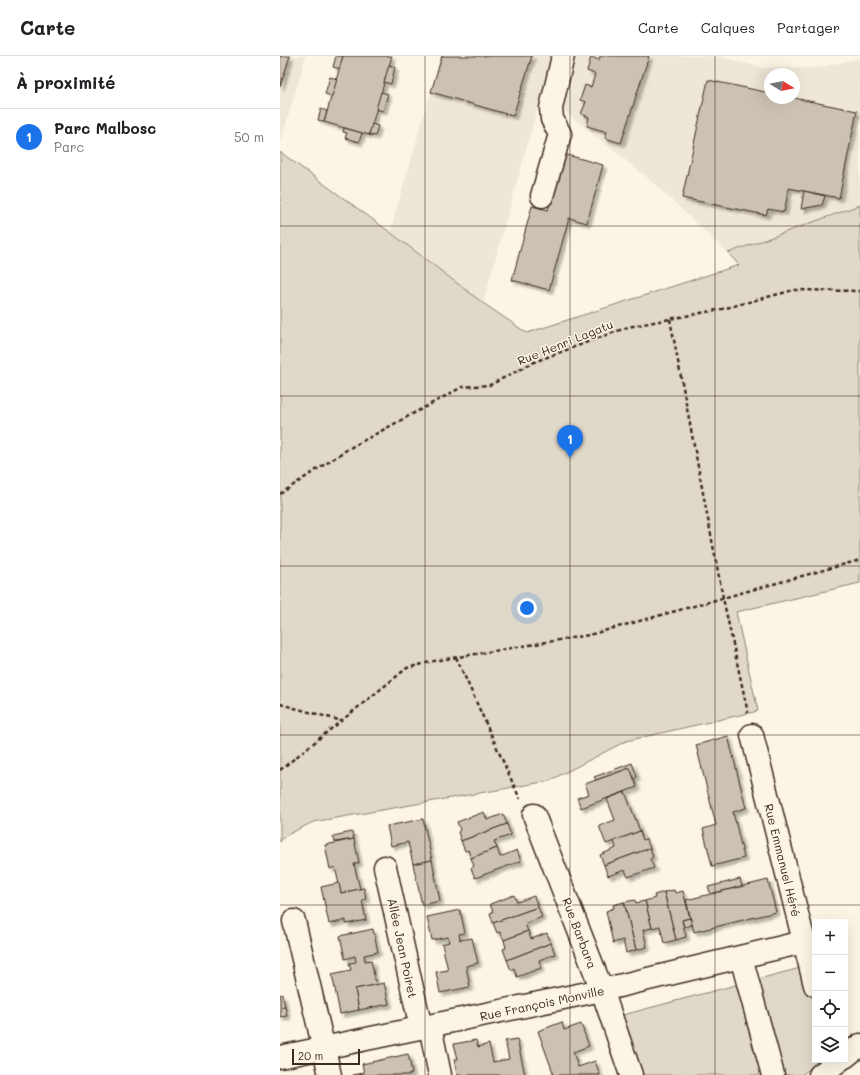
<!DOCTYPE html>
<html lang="fr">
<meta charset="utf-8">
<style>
body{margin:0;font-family:Mali,sans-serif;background:#f2f2f2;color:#202124}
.controls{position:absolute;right:12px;bottom:12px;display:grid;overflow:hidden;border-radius:0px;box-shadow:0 4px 16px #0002}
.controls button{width:36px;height:36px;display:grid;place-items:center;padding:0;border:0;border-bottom:1px solid #e0e0e0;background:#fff;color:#202124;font:20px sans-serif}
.compass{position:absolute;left:484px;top:12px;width:36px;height:36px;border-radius:50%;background:#fff;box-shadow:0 4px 16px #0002;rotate:100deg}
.scale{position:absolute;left:12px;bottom:10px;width:68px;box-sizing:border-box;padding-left:4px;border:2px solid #3b2a1e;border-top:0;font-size:11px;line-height:14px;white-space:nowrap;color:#3b2a1e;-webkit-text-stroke:3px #fcf5e5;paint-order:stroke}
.you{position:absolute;left:247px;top:552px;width:14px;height:14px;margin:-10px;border:3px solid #fff;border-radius:50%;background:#1a73e8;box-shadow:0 0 0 6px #1a73e833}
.badge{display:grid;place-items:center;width:26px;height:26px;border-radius:50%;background:#1a73e8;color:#fff;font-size:13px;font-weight:700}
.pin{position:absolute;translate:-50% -33px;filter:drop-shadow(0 1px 2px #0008)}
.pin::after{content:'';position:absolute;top:21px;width:14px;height:12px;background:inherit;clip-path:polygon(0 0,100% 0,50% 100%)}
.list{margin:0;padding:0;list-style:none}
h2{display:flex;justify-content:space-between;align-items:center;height:52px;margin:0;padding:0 16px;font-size:17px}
h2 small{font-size:13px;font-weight:400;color:#757577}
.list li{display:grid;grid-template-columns:26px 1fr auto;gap:12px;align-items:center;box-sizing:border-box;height:56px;padding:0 16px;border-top:1px solid #e0e0e0}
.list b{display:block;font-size:15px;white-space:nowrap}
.list p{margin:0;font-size:13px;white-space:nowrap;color:#757577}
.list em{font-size:13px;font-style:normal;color:#757577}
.icon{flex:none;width:22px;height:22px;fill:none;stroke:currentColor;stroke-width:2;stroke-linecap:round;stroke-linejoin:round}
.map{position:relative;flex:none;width:580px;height:1019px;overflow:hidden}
header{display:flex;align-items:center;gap:24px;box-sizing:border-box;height:56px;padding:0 20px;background:#fff;border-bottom:1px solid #e0e0e0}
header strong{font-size:19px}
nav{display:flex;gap:22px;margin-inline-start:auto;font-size:14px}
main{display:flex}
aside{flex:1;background:#fff}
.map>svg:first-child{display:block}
</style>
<header>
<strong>Carte</strong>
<nav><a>Carte</a><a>Calques</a><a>Partager</a></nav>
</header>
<main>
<aside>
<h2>À proximité<small></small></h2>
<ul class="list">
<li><span class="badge">1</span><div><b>Parc Malbosc</b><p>Parc</p></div><em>50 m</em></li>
</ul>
</aside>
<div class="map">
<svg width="580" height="1019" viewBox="0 0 580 1019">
<defs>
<filter id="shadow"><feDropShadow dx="3.5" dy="3.5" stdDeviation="1" flood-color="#0004"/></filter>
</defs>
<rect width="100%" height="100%" fill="#fcf5e5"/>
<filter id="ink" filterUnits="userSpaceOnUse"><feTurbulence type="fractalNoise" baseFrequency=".025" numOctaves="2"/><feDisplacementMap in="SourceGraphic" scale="8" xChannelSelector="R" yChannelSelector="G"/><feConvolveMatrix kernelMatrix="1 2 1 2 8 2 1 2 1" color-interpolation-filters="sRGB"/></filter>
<g filter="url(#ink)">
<!-- built -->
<g fill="#eee6d6" fill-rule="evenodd">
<path d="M0,0h26l-26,88z"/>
<path d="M161,0h111l-69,247 -93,-71z"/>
<path d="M292,0h143l50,12h51l44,-10v147l-132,48 -80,-75 -89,-71zM490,18h24v24h-24z"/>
</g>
<!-- green -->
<g fill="#e0d8c8" stroke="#8e8173">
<path d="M0,96l110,80 93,71 44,30 212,-68 -11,-12 132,-48v378l-124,29 22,99 -132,30 -77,40 -236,41 -28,14 -5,6z"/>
<path d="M524,911l11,39v54h8l-22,15h-164l-22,-58z"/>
</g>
<!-- building -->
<g fill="#ccc2b3" stroke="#3b2a1e" filter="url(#shadow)">
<path d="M0,0h10l-10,31z"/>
<path d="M56,0h7l-3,13 -7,-2z"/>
<path d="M63,0h49l-23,79 -45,-13z"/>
<path d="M162,0h90l-19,60 -82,-24z"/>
<path d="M320,0h49l-28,87 -16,-5 2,-6 -20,-6 2,-9 -8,-3 5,-12 -6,-2 5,-15 6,2 4,-13 -8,-3 4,-14 8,3z"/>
<path d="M109,9l6,2 -4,17 -7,-2z"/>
<path d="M50,21l7,2 -5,17 -7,-2z"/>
<path d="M428,24l62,13v5h24l63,13 -18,87 -50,-10 -5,24 -16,-3 -2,6 -84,-17z"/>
<path d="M101,36l7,2 -5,17 -7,-2z"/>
<path d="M41,53l6,2 -3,11 -6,-2z"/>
<path d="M92,68l6,2 -3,10 -6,-1z"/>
<path d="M64,72l18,5 -3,9 -14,-4 2,-5 -4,-1z"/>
<path d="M284,98l39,11 -16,58 -18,-5 -20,72 -37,-10 20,-74 16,4z"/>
<path d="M524,135l21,5 -3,9 -21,4z"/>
<path d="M448,680l18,72 -13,4 11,46 -32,8 -9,-37 13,-4 -20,-80z"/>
<path d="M352,707l5,14 -3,2 -4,-11 -34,12 -2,-3z"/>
<path d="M350,712l7,19 -56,21 -4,-10 12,-4 -4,-10z"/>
<path d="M345,736l15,39 -34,13 -7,-18 16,-6 -8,-21z"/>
<path d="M204,756l3,8 16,-6 4,10 -46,17 -3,-9 2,-2 -3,-8z"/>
<path d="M143,763l9,41 -19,4 -5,-22 -17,4 -4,-20z"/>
<path d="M227,768l4,11 -17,6 3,7 -26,10 -3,-8 -3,1 -4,-10z"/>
<path d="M360,775l3,9 3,-1 4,9 -46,17 -4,-10 16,-7 -2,-7z"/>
<path d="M72,776l2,7 -19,3 -2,-6z"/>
<path d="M74,783l5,24 -5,1 6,25 -19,4 -6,-26 -5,2 -5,-24z"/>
<path d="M217,792l3,9 17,-7 4,11 -46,17 -4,-10 3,-2 -3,-8z"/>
<path d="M370,792l3,9 -3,2 4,9 -26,9 -3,-7 -17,6 -4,-11z"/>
<path d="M152,804l8,41 -18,4 -9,-41z"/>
<path d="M460,823l2,7 -31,8 -3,-7z"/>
<path d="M488,824l8,32 -82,20 -8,-32z"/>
<path d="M59,827l2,10 23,-5 2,11 -4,1 4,20 -20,4v-4l-17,4 -8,-37z"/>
<path d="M394,834l1,3 8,-2 7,27 -8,2 4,17 -10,3 -12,-48z"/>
<path d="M384,836l12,48 -12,3 -4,-17 -8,2 -7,-27 10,-3 -1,-3z"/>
<path d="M234,839l3,7 17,-6 4,11 -45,16 -3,-10 3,-1 -3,-8z"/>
<path d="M355,844l1,3 9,-2 7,27 -9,2 4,17 -11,3 -12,-48z"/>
<path d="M344,846l12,48 -10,3 -3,-13 -10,3 -7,-32 8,-3 -1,-3z"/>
<path d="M258,851l4,10 -17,7 3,7 -24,9 -4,-8 -3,1 -4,-10z"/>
<path d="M180,854l5,23 -6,1 1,6 12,-2 6,25 -12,3 4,21 -30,6 -4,-21 12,-2 -6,-26 7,-2 -1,-5 -16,3 -5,-23z"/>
<path d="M410,862l2,7 -8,2 -2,-7z"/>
<path d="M93,873l5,23 -14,3 1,6 6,-1 5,25 -21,4 4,21 -19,4 -8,-40 19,-4 -2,-7 7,-1 -1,-6 -10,3 -5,-23z"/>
<path d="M248,875l3,8 16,-6 4,10 -44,17 -4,-11 3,-1 -2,-8z"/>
<path d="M271,887l4,11 -16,6 2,8 -24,9 -3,-9 -3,2 -4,-10z"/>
<path d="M104,927l5,21 -30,6 -4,-21z"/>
<path d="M2,938l3,12 -5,1v-12z"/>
<path d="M5,950l2,10 -7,1v-10z"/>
<path d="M282,966l2,8 17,-6 8,22 -16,6 5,15 17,-6 5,14h-46l-16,-44z"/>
<path d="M237,983l8,36h-68l-3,-16h4l-4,-15 22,-4 2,7 11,-3 4,18 16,-3 -4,-18z"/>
<path d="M128,998l4,19 -4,2h-55l11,-2 -2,-9z"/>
</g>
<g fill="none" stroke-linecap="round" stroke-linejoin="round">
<!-- minor casing -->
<g stroke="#3b2a1e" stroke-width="25">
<g id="minor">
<path d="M262,140l18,-62 -8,-15 -1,-11 12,-52"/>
<path d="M472,679l63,250"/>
<path d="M254,759l68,175 29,85"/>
<path d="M105,811l36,161"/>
<path d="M14,865l36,154"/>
<path d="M461,901l32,118"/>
<path d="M150,970l10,49"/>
<path d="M0,1001l322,-67 201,-48"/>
<path d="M565,1001l15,-12"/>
<path d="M540,1019l20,-15"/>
</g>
</g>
<!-- path -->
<g stroke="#3b2a1e" stroke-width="2.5" stroke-dasharray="4 3" stroke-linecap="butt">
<path d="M390,263l53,279 25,115"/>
<path d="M0,438l68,-45 114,-62 28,-2 44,-23 94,-35 94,-18 72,-19 66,1"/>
<path d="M176,601l64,142"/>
<path d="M0,648l62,17"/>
<path d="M0,714l127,-102 27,-7 155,-26 271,-75"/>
</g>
<!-- minor -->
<use href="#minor" stroke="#fcf5e5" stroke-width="22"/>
</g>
</g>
<!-- grid -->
<path fill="none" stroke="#3b2a1e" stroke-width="1" stroke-opacity="0.55" d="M145,0v1019M290,0v1019M435,0v1019M0,170h580M0,340h580M0,510h580M0,679h580M0,849h580"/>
<g text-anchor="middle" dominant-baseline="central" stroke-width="3" stroke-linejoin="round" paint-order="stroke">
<!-- street labels -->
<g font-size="12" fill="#3b2a1e" stroke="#fcf5e5">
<text transform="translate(285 286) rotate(-22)">Rue Henri Lagatu</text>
<text transform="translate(503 804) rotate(76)">Rue Emmanuel Héré</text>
<text transform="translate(300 877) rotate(69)">Rue Barbara</text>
<text transform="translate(123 892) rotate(78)">Allée Jean Poiret</text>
<text transform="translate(262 947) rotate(-12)">Rue François Monville</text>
</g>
</g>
</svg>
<div class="controls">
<button>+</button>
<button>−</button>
<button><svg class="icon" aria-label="locate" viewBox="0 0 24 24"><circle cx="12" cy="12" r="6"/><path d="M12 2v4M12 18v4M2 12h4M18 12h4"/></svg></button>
<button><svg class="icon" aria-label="layers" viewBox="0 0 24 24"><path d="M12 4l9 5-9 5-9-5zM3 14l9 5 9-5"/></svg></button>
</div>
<svg class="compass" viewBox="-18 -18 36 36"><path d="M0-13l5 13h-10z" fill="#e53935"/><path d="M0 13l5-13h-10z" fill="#757577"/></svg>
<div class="scale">20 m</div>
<div class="you"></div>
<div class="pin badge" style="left:290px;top:402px">1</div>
</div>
</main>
